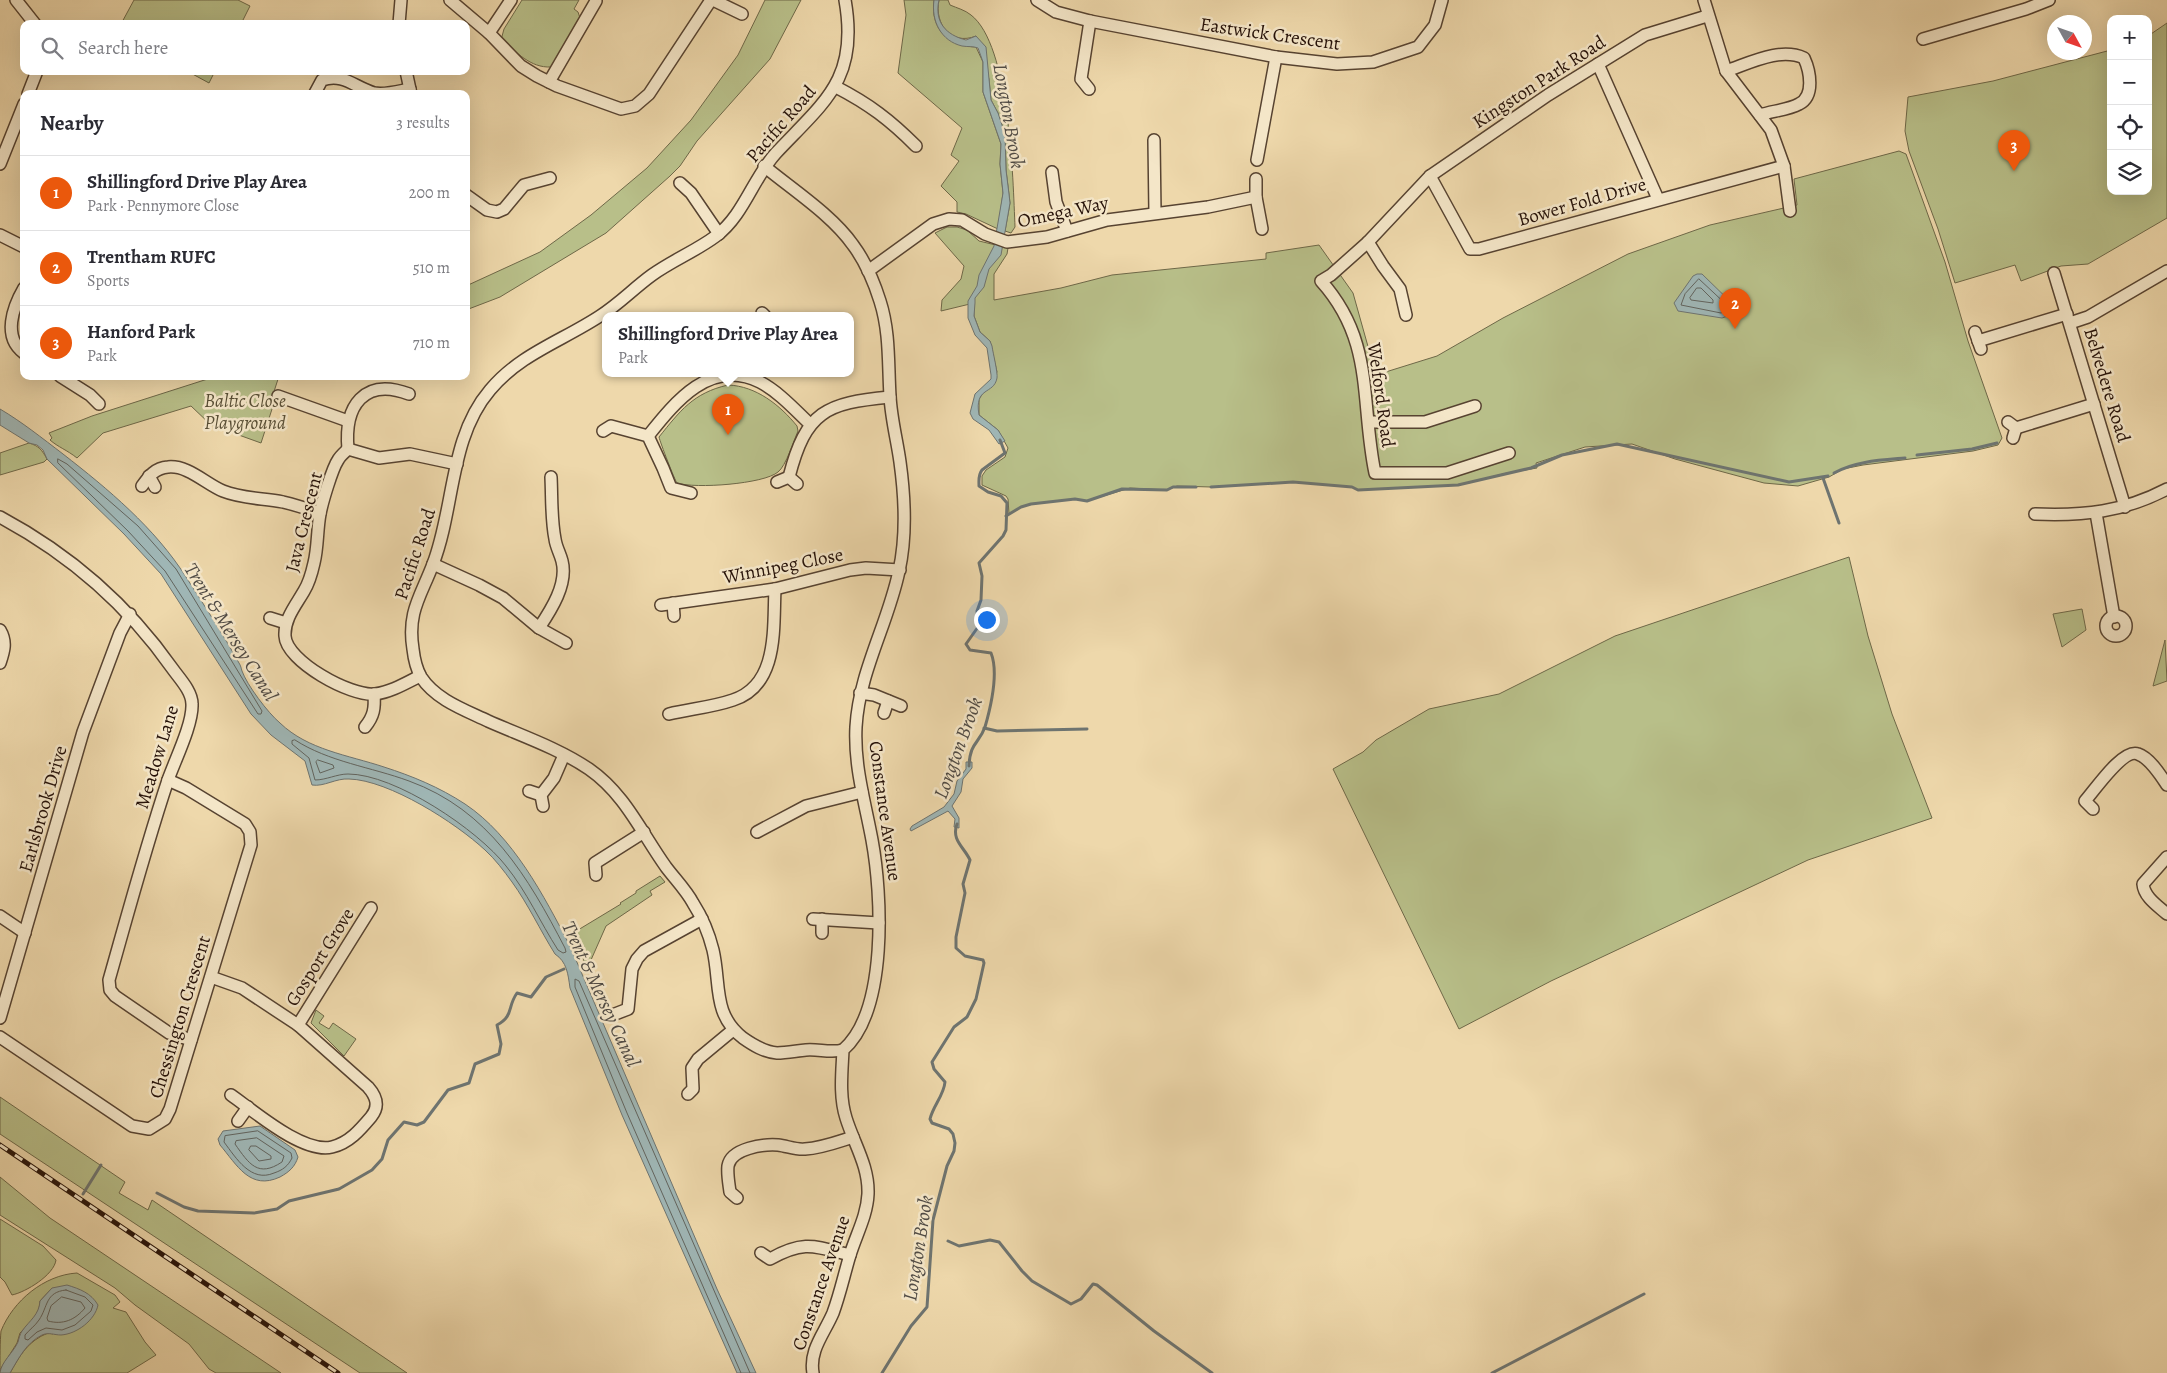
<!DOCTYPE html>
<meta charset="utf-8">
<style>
body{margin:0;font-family:Alegreya,serif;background:#f7f7f7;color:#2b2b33}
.controls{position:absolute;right:15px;top:15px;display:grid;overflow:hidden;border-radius:10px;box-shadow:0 5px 20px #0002}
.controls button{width:45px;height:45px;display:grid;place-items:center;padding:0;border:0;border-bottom:1px solid #e1e1e2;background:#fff;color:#2b2b33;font:25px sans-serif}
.compass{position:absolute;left:2047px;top:15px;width:45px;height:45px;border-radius:50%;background:#fff;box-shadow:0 5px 20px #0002;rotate:130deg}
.you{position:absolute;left:986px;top:619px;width:18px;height:18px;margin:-12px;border:4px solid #fff;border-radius:50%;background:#1a73e8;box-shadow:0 0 0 8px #1a73e833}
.badge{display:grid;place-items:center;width:32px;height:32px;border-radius:50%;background:#ea580c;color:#fff;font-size:16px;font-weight:700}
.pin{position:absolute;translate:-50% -41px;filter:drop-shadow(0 1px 2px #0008)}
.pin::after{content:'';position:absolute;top:26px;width:18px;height:15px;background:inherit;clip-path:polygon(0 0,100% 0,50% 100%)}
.popup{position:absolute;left:602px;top:312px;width:252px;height:65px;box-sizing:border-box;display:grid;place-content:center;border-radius:10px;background:#fff;filter:drop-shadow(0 1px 4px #0005);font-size:16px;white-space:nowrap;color:#7c7c81}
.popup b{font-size:19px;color:#2b2b33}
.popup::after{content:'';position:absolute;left:50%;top:100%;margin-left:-10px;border:10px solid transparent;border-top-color:#fff}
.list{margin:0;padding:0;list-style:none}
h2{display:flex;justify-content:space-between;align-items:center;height:65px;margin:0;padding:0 20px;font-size:21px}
h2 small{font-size:16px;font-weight:400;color:#7c7c81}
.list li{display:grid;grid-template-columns:32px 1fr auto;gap:15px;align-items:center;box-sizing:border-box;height:75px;padding:0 20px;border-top:1px solid #e1e1e2}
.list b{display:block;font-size:19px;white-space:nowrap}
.list p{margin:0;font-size:16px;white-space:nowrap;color:#7c7c81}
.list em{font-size:16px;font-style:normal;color:#7c7c81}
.icon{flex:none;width:28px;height:28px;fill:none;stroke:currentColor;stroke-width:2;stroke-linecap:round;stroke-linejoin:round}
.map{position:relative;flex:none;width:2167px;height:1373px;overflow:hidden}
.search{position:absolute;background:#fff;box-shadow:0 5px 20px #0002;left:20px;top:20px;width:450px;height:55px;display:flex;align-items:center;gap:12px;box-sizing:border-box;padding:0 18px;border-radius:10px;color:#7c7c81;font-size:19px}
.panel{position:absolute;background:#fff;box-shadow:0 5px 20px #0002;left:20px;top:90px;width:450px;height:290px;border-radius:10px}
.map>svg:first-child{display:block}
</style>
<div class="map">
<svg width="2167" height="1373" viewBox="0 0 2167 1373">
<rect width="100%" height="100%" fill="#eed8ab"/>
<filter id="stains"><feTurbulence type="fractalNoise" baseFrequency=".004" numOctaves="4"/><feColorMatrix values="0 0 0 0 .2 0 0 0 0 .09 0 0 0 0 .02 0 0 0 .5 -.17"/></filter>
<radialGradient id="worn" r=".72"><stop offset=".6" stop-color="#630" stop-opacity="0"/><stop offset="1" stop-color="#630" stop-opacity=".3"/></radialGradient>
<!-- green -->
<g fill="#b8bf89" stroke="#6e6848">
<path d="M134,0h104l12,6 -9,18h-120z"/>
<path d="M522,0h57l-5,9 4,3 2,6 -29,49c-21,1 -34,-15 -50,-27l3,-11z"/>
<path d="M765,0h36l-31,59 -73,82 -17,25 -10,10 -64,57 -106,64 -34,13v-24l74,-34 51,-37 56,-47 44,-48 47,-65z"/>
<path d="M904,0h30c-4,29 14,46 42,47l7,15v30l18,52 -1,20 3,29 -5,36 -32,-15 -9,-2v-10l-16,-16 18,-25 -8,-6 11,-27 -64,-55 8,-58z"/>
<path d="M939,0h9l2,5c7,3 15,5 21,10 39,30 42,164 44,212l-4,6 -6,-2 5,-28 -4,-33 -1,-36 -7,-21 -7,-13 -2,-21 -13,-43c-25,10 -42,-12 -37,-36z"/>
<path d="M2167,23v195l-79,46 -27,2 -40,15 -6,-16 -60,18 -17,-54 -29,-78 -4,-20 3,-34 85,-16 118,-31v141h37v-155z"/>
<path d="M187,71h28l-6,12z"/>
<path d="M1899,151l7,3 39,108 23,79 34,97 -4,7 -25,6 -110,14 -20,4 -14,8 -31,9 -34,-3 -89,-24 -43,-15 -47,3 -49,16 1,5 -30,5 -49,12 -100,5 -6,-3 -59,-5 -82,5 -34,-1 -10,4 -37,-2 -43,13 -12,-2 -44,5 -10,3 -12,7 -1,-15 -2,-3 -24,-11v-9l4,-6 19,-13 3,-9 -10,-18 -19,-15v-16l18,-27 -7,-31 -10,-9 -6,-16v-13l-33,8 1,-11 19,-21 3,-13 -29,-33 12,-6h10l10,3 12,11 29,7 -1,6 -13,20v26l67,-12 51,-13 154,-16v-6l53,-8 34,48 23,82 61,-19 66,-38 125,-64 82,-29 87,-20 -3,-26z"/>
<path d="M217,376h62l-9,28 3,2 -12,37 -50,-18 -20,-19 -88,27 -26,25c-10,-8 -19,-11 -27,-18l2,-2 -3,-5 43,-17z"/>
<path d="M728,385c28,1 52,20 69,41l1,5c-4,9 -12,35 -20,41 -14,12 -83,17 -101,11 -2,-2 -17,-41 -18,-46 21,-26 34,-44 69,-52z"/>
<path d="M29,443c10,3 13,7 18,16l-3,3 -44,13v-22z"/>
<path d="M1849,557l19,79 24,78 40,104 -124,42 -257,121 -92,48 -126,-260 30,-17 13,-12 53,-31 70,-15 116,-58z"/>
<path d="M2082,609l4,21 -24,17 -9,-33z"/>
<path d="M2165,640l2,41 -14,5z"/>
<path d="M660,876l5,6 -15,9 2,4 -46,31 -19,43 -14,-36 48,-29 -1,-1 16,-10v-2z"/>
<path d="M316,1010l8,6 -5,7 10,6 4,-6 23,16 -12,17 -33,-33z"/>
<path d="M0,1097l125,85 -6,11 29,17 4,-10 255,173h-47l-360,-239z"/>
<path d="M0,1177l50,41 231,155h-65l-7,-4 -20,-25 -54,-39 -20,-17 -115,-73z"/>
<path d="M0,1219l43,27 13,14c-2,15 -30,32 -44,35l-7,-13 -5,-5z"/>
<path d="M77,1273l38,22 5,7 -7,6 13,4 19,30 11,13 -29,18h-117c10,-18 18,-32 38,-40l5,1 -1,-46 -12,13 -1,8 -5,10 -14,14 -3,10 -17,27c0,-11 0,-29 1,-39 12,-30 43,-56 76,-58z"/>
</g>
<!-- water -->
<g fill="#9fb6b5" stroke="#6e7470">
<path d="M934,0h5c-5,22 7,35 27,40l10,-4 10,11 5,53 7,13 7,21 1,36 3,24 1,9 -9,52 -12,14 -5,18 -9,11v5l-1,13 6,16 10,9 2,5c1,7 6,27 5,32 -3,17 -23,8 -18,37l19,15 7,11 -6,3 -10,-14 -16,-11 -3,-6 5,-19 16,-15v-4l-4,-27 -12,-13 -7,-17v-17l9,-15 2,-11 15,-29 9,-53 -3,-29 1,-20 -18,-52v-30l-5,-14c-5,-2 -10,-1 -16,-2 -21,-5 -31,-25 -28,-46z"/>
<path d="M1697,274h5l38,37 -1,1 -17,6 -44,-7 -4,-8 19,-27z"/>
<path d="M0,409c22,13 42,29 63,45 45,35 92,74 123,123 18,28 37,57 53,86 2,3 2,5 3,8 5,14 26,42 38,52 28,27 68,32 104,44 28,9 55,20 81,37 48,32 79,92 105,142l147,343 39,84h-19l-115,-258 -52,-127c-2,-14 -3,-26 -15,-34 -15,-24 -27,-50 -43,-72 -8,-11 -17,-23 -27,-32 -29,-27 -96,-70 -136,-71 -13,-1 -25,8 -37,6l-7,-24 -34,-26 -20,-21 -90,-140 -37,-40 -77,-75 -4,-9 -6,-5 -8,-2 -29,-18z"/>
<path d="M966,762h6v6l-9,11 -2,13 -9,14 7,12v10l-5,-1 1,-8 -7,-8 -37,20 -1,-2 2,-3 32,-19 10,-13 3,-13 9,-12z"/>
<path d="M260,1126l35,24 3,7c-3,10 -9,15 -18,20 -30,14 -43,-12 -60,-32l-2,-6 5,-8z"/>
<path d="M67,1285c13,4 24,8 31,20 -3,15 -21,29 -37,30 -7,0 -12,-3 -19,0 -16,8 -23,23 -32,38h-10c1,-11 13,-20 18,-31 1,-4 2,-8 4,-11 8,-11 17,-16 18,-30l12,-13z"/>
</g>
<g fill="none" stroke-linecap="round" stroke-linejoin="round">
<!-- shore -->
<g stroke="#62645e" stroke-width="1">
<path d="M1699,279l30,28 -1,3 -7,3 -40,-8 4,-11z"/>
<path d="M1697,288h4l12,12v3l-22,-3 -1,-2z"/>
<path d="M58,459l9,5 71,62 38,43 86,142 -1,3h-3l-93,-143 -37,-40 -70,-68z"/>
<path d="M295,740c34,22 76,27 114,41 80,29 119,96 156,167l1,4 -3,1 -5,-3c-18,-28 -31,-58 -52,-84 -28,-36 -111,-92 -158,-92 -11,0 -22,6 -33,6l-6,-22 -17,-14v-3z"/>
<path d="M318,760l15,5 1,3 -14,5 -4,-11z"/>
<path d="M258,1131l33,22 1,5c-4,8 -9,12 -18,15 -23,10 -38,-15 -50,-31l1,-6z"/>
<path d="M257,1138l27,18 -2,6c-24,16 -33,2 -47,-18l1,-3z"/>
<path d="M251,1146h5l15,10v3l-12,2 -10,-11z"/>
<path d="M66,1290l19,7 8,8 -2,6 -16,14 -13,5 -16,-2 -9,4 -9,8 -3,-1v-4c4,-5 10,-9 14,-15 9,-13 6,-28 27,-30z"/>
<path d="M62,1297l19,5 4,6c-10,12 -22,17 -37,13l-1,-3 4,-12z"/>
<path d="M741,1373l-114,-260 -52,-126v-8l4,2 171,392"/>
</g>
<!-- stream -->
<g stroke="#6e7470" stroke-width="3">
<path d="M1917,455l55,-6 25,-6"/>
<path d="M1834,473c21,-12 48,-13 71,-15"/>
<path d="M1823,478l16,45"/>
<path d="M1211,487l82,-5 59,5 6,3 100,-5 73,-17 31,-13 55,-11 172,38 39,-6"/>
<path d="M1006,516l15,-9 10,-3 44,-5 12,2 35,-12 45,1 6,-3h23"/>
<path d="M984,728l13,3 90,-2"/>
<path d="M969,766c1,-24 10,-22 16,-39 6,-21 14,-54 6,-74l-21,-3 -4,-6 12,-17 -1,-16 4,-11 1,-24 -3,-13 24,-27 3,-6 1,-27 -6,-7 -13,-4 -9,-6c0,-6 -1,-11 3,-16l23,-17 -5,-13"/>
<path d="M157,1193l27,14 14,4 56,2 23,-4 12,-8 50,-12 33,-19 10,-11 6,-19 16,-18 13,3 7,-3 24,-32 21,-7 6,-19 24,-10 2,-10 -4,-19c17,-9 10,-18 20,-32l14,4 15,-20 18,-8"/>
<path d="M83,1194l18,-29"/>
<path d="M948,1241l11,5 31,-6 9,2 23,29 10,10 39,23 10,-5 12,-15 4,1 57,46 58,42"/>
<path d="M882,1373l29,-47 16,-19 6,-87 14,-54 7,-15 1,-8 -2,-9 -4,-5 -17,-6 -2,-4c3,-13 14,-24 15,-37l-11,-13 -2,-7 22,-35 13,-10 9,-18 8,-36 -1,-3 -18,-4 -9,-8v-11l9,-44 -2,-9 7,-24c-6,-13 -19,-20 -13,-36"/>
<path d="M1492,1373l152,-79"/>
</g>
<!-- street casing -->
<g stroke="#574331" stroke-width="14">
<g id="street">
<path d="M16,0l19,24"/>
<path d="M450,0l39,33 32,33 16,10 20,10 64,23 14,-3 14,-12 62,-94"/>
<path d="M713,0l29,14"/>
<path d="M1037,0l19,12 34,9 186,36 61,7 36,-2 45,-15 17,-22 7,-25"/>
<path d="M1704,0l22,71 45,59 13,36 6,45"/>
<path d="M399,24l2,-24"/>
<path d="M489,33l22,-33"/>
<path d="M1923,39l103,-30 23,-9"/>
<path d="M1598,64l60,135"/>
<path d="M406,71l5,23"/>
<path d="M1726,71c24,-8 54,-24 78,-13 6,13 11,38 -5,46 -11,6 -27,7 -39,11"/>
<path d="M549,82l47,-81"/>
<path d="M836,87c33,17 54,33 80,59"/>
<path d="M1089,89l-8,-10 9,-58"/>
<path d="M315,93l7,-13c22,-7 32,7 52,13 12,2 25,-2 36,-4"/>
<path d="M28,94l9,-23"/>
<path d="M1154,140l1,73"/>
<path d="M1257,160l19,-103"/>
<path d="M0,164l24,-60"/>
<path d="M764,166c29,24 68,49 89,79 12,16 21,37 27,56 10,31 8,63 10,95 1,22 7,44 10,66 5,36 7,73 -1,109 -11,53 -40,101 -43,156 -2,39 9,75 16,113 10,54 16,171 -29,210 -1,22 -4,46 3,68 8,26 23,48 22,76 -1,22 -12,41 -18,61 -6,20 -10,39 -17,58 -9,21 -24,37 -20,60"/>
<path d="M1052,172l4,30 11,29"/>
<path d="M1430,176l40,73h9l305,-83"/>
<path d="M1256,179v18l6,32"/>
<path d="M680,183l11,10 28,41"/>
<path d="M466,195l21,15 10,2 7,-3 20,-24 26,-7"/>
<path d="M0,235l24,12"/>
<path d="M1368,242l15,24 17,23 6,26"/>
<path d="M868,271l65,-47 16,-5 13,1 23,14 22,8 40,-5 60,-17 101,-13 48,-10"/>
<path d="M2054,273l71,234"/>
<path d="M24,288c-11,19 -22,49 0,65"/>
<path d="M762,313l3,3"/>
<path d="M2070,323l18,-6 79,-46"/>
<path d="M1975,332l6,17"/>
<path d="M1978,341l89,-27"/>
<path d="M60,376l30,19 9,9"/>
<path d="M278,396l70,25"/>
<path d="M1369,422h56l50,-16"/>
<path d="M2008,422l8,6 -3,10"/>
<path d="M2016,428l78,-24"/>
<path d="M603,431l8,-5 37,10 15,32 8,20 20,5"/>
<path d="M648,436c27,-34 63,-79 112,-54 19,10 35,28 50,42"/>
<path d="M348,449c-4,-43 16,-72 61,-55"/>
<path d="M1509,453l-62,20h-72c-15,-72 0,-132 -54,-192l10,-6 37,-33 62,-66 118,-81 97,-60 62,-19"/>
<path d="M149,476l6,11"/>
<path d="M777,482l12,-5"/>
<path d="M797,484l-8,-7c17,-66 37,-74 101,-80"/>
<path d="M142,486c7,-10 13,-18 26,-19 20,-2 38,17 55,24 20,8 40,7 60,11 13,3 25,7 37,11"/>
<path d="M2096,513l18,104"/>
<path d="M2035,514c49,2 88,-2 132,-25"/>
<path d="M0,517c69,37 127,87 172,151 7,10 20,23 20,36 1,20 -17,56 -24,76 -22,66 -40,133 -59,200l1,10 5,6 54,37 22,7"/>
<path d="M433,564l46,21 24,13 36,30 27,15"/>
<path d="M673,603l1,13"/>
<path d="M661,605l114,-16 75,-19 16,-2 34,2"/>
<circle cx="2116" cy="626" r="10"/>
<path d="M270,618l16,5"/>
<path d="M539,628c12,-18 29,-44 23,-67 -2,-8 -6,-14 -7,-22 -4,-20 -3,-42 -4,-62"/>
<path d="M0,630c7,12 4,21 0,33"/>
<path d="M420,676c-14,7 -29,16 -45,18 -24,3 -89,-33 -90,-58 -1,-17 11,-31 19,-45 5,-8 8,-19 10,-28 4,-16 3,-33 6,-49 2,-11 12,-45 18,-54 2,-4 7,-8 10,-11l31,9 31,-4 47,10"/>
<path d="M860,693l14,2 27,11"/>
<path d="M884,713l4,-12"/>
<path d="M669,714c21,-5 44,-7 64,-14 46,-15 40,-72 42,-111"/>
<path d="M365,727c9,-11 10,-19 9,-33"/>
<path d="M529,791l12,4"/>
<path d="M543,806l-2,-11 13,-17 10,-23"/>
<path d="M2093,809l-8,-8c10,-11 38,-53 53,-47 12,4 23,22 29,31"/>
<path d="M757,832l49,-26 56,-14"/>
<path d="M2167,857l-24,27c1,13 15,22 24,30"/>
<path d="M596,875l-1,-12 49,-31"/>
<path d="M0,916l25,17"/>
<path d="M813,919l66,4"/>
<path d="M822,933v-14"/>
<path d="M211,977l31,11 56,37 70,62c8,9 12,19 3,30 -11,13 -22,26 -39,30 -29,7 -78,-36 -101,-52"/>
<path d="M610,1016l18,-7 4,-40 5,-10 7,-8 58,-32"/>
<path d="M0,1018l83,-286 37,-99 10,-19"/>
<path d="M298,1025l73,-117"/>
<path d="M0,1037l132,89 17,3 16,-10 5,-10 81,-264 -1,-13 -5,-8 -59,-36 -18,-8"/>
<path d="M843,1050c-13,3 -24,-1 -37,0 -10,1 -20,3 -29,3 -13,-1 -24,-8 -34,-15 -31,-24 -22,-54 -30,-88 -4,-16 -11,-33 -20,-47 -7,-13 -18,-24 -27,-36 -25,-35 -41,-73 -77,-98 -31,-21 -67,-33 -101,-48 -23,-11 -52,-21 -67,-44 -5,-9 -7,-19 -8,-28 -6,-37 8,-53 20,-85 22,-57 16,-126 57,-174 30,-36 72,-49 110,-74 19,-12 34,-28 52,-41 21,-15 44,-24 64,-39 28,-21 37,-58 60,-83 49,-52 83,-74 69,-153"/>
<path d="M688,1094l5,-5 -1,-21 6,-9 35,-29"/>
<path d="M238,1121l10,-14"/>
<path d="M737,1198l-7,-6c-1,-8 -3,-18 -2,-26 3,-18 36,-22 50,-21 9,1 18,5 27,4 17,-1 32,-7 48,-12"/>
<path d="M761,1253l9,6c34,-19 44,-13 80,-4"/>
</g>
</g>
<!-- street -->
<use href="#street" stroke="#f4e6c8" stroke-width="11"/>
<!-- rail casing -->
<g stroke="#251108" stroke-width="5">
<path id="rail" d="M0,1145l338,228"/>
</g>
<!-- rail -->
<use href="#rail" stroke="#f4e6c8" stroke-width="3" stroke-dasharray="9" stroke-linecap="butt"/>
</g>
<g text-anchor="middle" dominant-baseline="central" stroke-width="5" stroke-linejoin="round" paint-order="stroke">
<!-- street labels -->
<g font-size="19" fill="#251108" stroke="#f4e6c8">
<text transform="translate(1270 34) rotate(8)">Eastwick Crescent</text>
<text transform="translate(1539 82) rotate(-33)">Kingston Park Road</text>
<text transform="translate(781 124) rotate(-49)">Pacific Road</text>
<text transform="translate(1582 202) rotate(-16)">Bower Fold Drive</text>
<text transform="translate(1063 212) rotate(-12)">Omega Way</text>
<text transform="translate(2107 385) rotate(73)">Belvedere Road</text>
<text transform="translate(1381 395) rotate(82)">Welford Road</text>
<text transform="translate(304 522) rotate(-76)">Java Crescent</text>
<text transform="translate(415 554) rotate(-72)">Pacific Road</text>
<text transform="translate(783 566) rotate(-11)">Winnipeg Close</text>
<text transform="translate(157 757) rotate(-73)">Meadow Lane</text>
<text transform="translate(43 809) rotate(-74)">Earlsbrook Drive</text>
<text transform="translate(885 811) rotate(82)">Constance Avenue</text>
<text transform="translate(320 957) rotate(-58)">Gosport Grove</text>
<text transform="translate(180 1017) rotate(-73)">Chessington Crescent</text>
<text transform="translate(821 1283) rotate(-71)">Constance Avenue</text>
</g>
<!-- park labels -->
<g font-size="19" font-style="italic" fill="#584e35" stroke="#f4e6c8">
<text x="245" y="401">Baltic Close<tspan x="245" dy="22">Playground</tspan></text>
</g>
<!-- water labels -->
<g font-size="20" font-style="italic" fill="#504b45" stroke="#f4e6c8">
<text transform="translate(1009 116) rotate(80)">Longton Brook</text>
<text transform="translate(231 632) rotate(58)">Trent &amp; Mersey Canal</text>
<text transform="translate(958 748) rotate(-70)">Longton Brook</text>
<text transform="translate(601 994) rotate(65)">Trent &amp; Mersey Canal</text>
<text transform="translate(918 1248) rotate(-81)">Longton Brook</text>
</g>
</g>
<rect width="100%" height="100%" filter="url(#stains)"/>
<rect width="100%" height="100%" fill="url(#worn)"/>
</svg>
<div class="controls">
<button>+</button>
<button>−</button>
<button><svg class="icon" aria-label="locate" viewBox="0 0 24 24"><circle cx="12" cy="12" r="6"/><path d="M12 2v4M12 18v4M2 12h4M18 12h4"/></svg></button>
<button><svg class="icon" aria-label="layers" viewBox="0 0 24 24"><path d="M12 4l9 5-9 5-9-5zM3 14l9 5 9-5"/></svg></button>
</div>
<svg class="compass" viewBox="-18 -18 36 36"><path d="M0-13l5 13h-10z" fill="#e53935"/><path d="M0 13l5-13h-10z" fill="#7c7c81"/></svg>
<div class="you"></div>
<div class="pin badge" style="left:728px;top:435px">1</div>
<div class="popup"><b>Shillingford Drive Play Area</b>Park</div>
<div class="pin badge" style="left:1735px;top:329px">2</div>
<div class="pin badge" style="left:2014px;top:171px">3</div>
<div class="search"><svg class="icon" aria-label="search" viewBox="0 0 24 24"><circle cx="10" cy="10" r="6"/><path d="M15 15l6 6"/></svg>Search here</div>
<section class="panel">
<h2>Nearby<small>3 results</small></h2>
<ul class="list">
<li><span class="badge">1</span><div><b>Shillingford Drive Play Area</b><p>Park · Pennymore Close</p></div><em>200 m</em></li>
<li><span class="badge">2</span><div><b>Trentham RUFC</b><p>Sports</p></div><em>510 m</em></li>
<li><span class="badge">3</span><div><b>Hanford Park</b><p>Park</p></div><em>710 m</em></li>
</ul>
</section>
</div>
